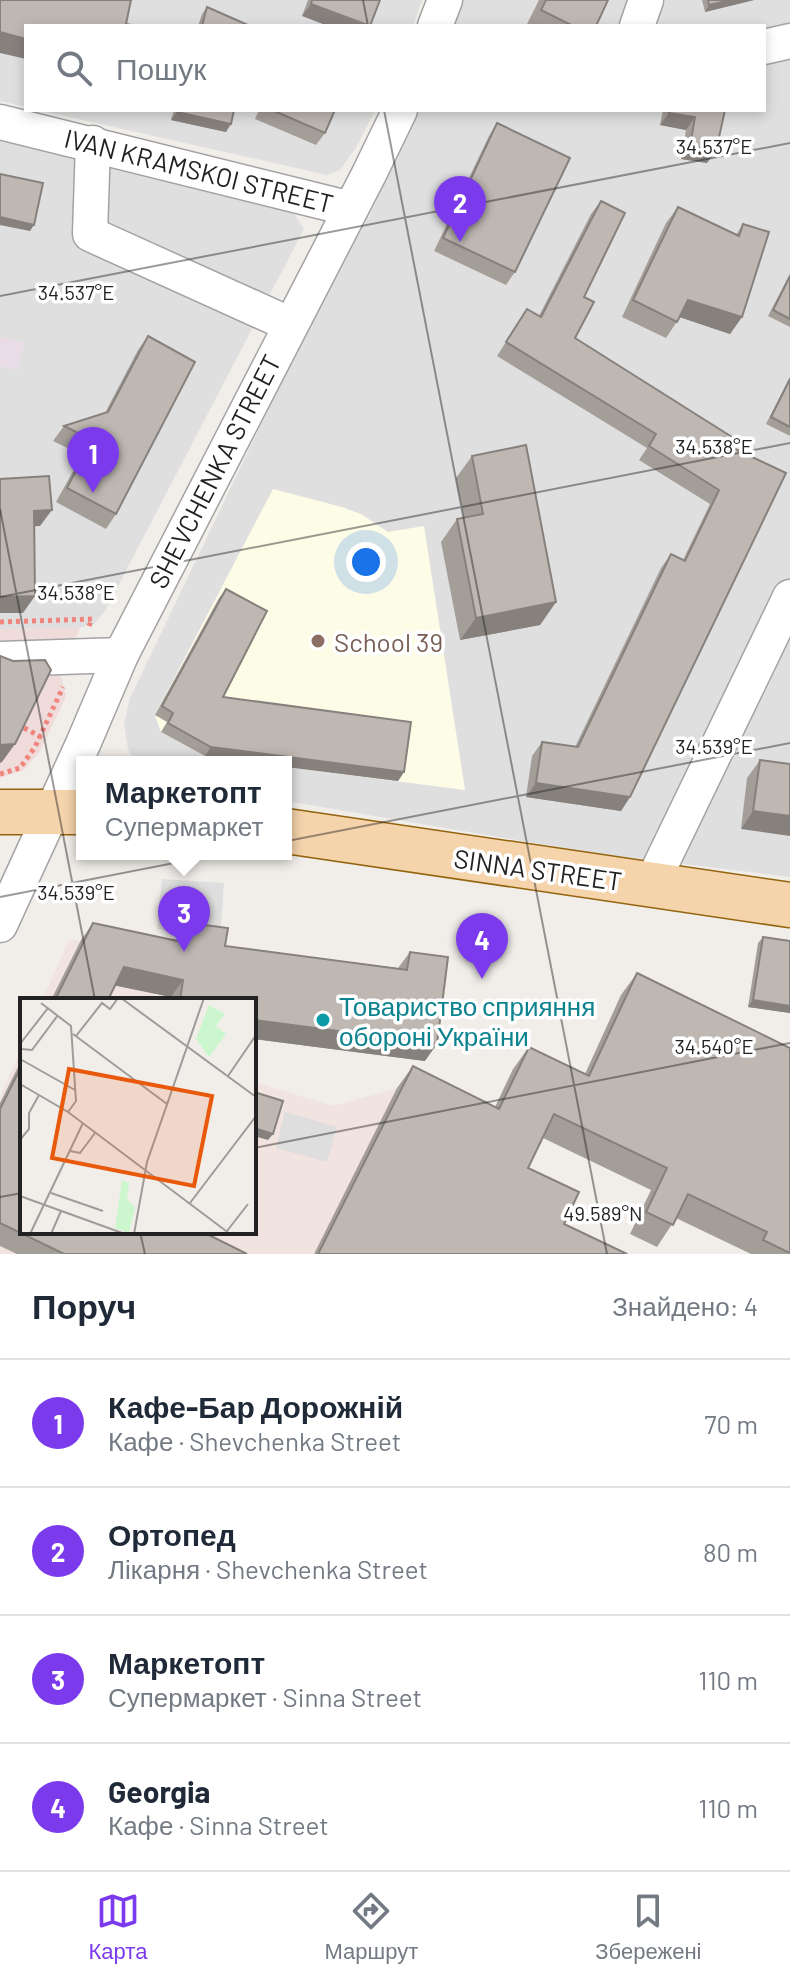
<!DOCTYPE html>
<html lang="uk">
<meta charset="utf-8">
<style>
body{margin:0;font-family:Barlow,sans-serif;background:#f6f6f7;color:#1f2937}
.you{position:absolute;left:366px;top:562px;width:28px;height:28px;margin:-20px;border:6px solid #fff;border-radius:50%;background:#1a73e8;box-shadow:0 0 0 12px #1a73e833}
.badge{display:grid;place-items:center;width:52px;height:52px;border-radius:50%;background:#7c3aed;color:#fff;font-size:26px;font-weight:700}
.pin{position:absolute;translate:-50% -66px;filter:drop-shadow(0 2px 4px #0008)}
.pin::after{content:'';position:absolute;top:42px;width:28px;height:24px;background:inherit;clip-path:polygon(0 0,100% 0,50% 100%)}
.popup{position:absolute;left:76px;top:756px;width:216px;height:104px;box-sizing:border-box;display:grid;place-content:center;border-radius:0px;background:#fff;filter:drop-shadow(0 2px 6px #0005);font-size:26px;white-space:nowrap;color:#747a83}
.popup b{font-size:30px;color:#1f2937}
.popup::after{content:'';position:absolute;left:50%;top:100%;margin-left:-16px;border:16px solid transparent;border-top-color:#fff}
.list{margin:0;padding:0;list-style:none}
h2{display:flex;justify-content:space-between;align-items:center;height:104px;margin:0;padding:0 32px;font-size:34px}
h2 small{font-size:26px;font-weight:400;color:#747a83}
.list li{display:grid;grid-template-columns:52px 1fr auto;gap:24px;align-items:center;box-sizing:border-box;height:128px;padding:0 32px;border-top:2px solid #e0e1e3}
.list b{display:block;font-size:30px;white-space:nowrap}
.list p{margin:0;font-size:26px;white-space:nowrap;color:#747a83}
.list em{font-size:26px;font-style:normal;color:#747a83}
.icon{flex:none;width:44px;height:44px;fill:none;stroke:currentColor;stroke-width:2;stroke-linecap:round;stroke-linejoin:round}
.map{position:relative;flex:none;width:790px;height:1254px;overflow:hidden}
.search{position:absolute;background:#fff;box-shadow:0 4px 12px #0003;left:24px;right:24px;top:24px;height:88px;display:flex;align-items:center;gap:20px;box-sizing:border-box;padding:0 28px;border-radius:0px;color:#747a83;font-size:30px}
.sheet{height:616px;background:#fff}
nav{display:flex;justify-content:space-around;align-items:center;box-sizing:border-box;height:112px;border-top:2px solid #e0e1e3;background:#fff;font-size:22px;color:#747a83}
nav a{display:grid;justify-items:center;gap:4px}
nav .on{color:#7c3aed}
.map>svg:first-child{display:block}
</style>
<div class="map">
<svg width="790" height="1254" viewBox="0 0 790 1254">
<rect width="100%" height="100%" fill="#f1eeea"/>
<!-- residential -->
<g fill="#e0dfdf">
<path d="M0,0h422l-9,26h-387v81l-26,-6z"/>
<path d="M456,0h334v877l-197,-24 -307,-52v-39h-152l-6,-13 -4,-25 6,-26 207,-432 32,-49 48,-107h347v-84h-317z"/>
<path d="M38,110h337l-18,36 -17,24 -13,5z"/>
<path d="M0,134l292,76 12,19 -199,382 -11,13 -14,4 -80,1z"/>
</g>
<!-- commercial -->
<path fill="#f0dbdb" d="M80,628l-19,47 5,22 -26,54 -16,19 -24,8v-149z"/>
<!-- industrial -->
<path fill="#eadce7" d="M0,337l24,6 -7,27 -17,-4z"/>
<!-- education -->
<path fill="#fdfce7" d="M273,489l69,18 19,7 27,18 36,-6 41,264 -179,-23v-5h-37l-44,-6 -44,-24 -6,-17z"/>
<!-- military -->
<g fill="#f1e3df">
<path d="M69,940l96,7 -11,53h-112z"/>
<path d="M22,1047v185h232v-150l80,24 63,-18 64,32 -58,134h-403v-157z"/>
</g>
<!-- parking -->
<g fill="#dedede">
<path d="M162,879l62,4 -4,55 -63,-9z"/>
<path d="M285,1112l52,15 -10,35 -51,-14z"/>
</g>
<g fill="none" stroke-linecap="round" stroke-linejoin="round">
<!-- minor casing -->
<g stroke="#a3a3a3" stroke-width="37">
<g id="minor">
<path d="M435,26l10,-26"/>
<path d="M637,26l9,-26"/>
<path d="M764,47l26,-6"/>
<path d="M0,122l351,87"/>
<path d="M93,143l-3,91 199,90"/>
<path d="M0,659l121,-4"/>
<path d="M651,885l139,-288"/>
<path d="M0,925l83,-181 38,-89 248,-481 31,-64"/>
</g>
</g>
<!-- major casing -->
<g stroke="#93630d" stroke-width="47">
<g id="major">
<path d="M0,812h82"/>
<path d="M286,831l504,74"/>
</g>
</g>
<!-- path -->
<g stroke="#ef857d" stroke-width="5" stroke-dasharray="4 4" stroke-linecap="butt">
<path d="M0,622l92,-3 -3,7"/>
<path d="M17,724l24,13"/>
<path d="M0,774l20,-6 15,-21 28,-60"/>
</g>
<!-- minor -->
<use href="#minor" stroke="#fff" stroke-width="34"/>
<!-- major -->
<use href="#major" stroke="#f5d3ab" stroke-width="44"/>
</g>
<!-- wall -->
<g fill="#a49e99">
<path d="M308,0h72l-78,16z"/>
<path d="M539,0h69l-12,26h-70z"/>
<path d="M702,0h52l-49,12z"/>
<path d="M207,7l43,19h-52l4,-12z"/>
<path d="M174,110h60l-8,22 -55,-12z"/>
<path d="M259,110h76l-10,23 -9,12 -61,-26z"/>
<path d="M663,110h62l-18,53 -26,-4 5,-29 -26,-5z"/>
<path d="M497,123l18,149 -9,13 -72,-34 55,-115z"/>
<path d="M601,201l-17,96 -9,41 152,107 59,28 -156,324 -9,14 -95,-14 6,-41 10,-14 33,5 86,-179 10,-14 12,6 27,-56 -71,-44 8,-12 -150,-92 30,-47 12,7 52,-102z"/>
<path d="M678,207l58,28 7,-11 -1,93 -12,17 -50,-17 -14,21 -44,-21 44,-94z"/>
<path d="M790,274v53l-22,-11z"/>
<path d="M148,336l-32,178 -10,15 -50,-27 26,-47 -29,-14 11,-15 41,-13 33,-63z"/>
<path d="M790,377v59l-24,-12z"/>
<path d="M472,456l84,146 -16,23 -80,15 -19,-98 16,-23 7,-1 -8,-40z"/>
<path d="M226,589l-3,108 181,75 -6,9 -193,-25 -44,-24 6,-10 -12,-7 64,-117z"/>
<path d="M760,760l30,4 -49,65 6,-51z"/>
<path d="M93,923l85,18 12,-18 35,23 173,22 12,-16 15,109 -171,-22v-39h-84l1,-3 -56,-12 -7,15h-57l30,-60z"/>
<path d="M763,937l27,4v72l-42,-6 10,-64z"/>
<path d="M637,973l153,75v206h-39l-75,-36 -19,29 -27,-13 21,-44 -108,-52 -15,30 36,56 63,30h-313l83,-166 16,-22 82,41 18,-38 16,-22 56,27 36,-79z"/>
<path d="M22,1059v173l225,22h-230l-17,-8v-143z"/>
</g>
<!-- shaded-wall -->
<g fill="#86817d">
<path d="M731,0h23l-49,12 4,-7z"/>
<path d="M311,4l57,22h-40l-26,-10z"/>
<path d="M0,32l26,7v20l-26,-6z"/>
<path d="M177,112l54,12 -5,8 -55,-12z"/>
<path d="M669,113l26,4 -9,13 -26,-5z"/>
<path d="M690,146l26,5 -9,12 -26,-4z"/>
<path d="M0,217l34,8 -4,6 -30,-6z"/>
<path d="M688,300l54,17 -12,17 -54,-18z"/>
<path d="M52,510l-12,16 -18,1 12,-16z"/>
<path d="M35,596l-12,17h-23v-16z"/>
<path d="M556,602l-16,23 -80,15 16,-22z"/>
<path d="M15,744l-13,18 -2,1v-18z"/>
<path d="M211,747l193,25 -6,9 -112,-14v-5h-36l-45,-6z"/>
<path d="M536,783l94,14 -9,14 -95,-14z"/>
<path d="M753,811l37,5v20l-49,-7z"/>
<path d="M124,967l59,13 -12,17 -59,-12z"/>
<path d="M753,1000l37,6v7l-42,-6z"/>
<path d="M254,1020l183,24 -12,17 -171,-22z"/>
<path d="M254,1128l19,6 -5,6 -14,-4z"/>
</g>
<!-- building -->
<g fill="#bfb8b2" stroke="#86817d" stroke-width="2">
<path d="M0,0h131l-5,24 10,2h-110v13l-26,-7z"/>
<path d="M312,0h68l-10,26 -59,-22z"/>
<path d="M546,0h62l-12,26h-23l-32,-16z"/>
<path d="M708,0h23l-22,5z"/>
<path d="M207,7l43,19h-48z"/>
<path d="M177,110h57l-3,14 -54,-12z"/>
<path d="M272,110h63l-10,23z"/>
<path d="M669,110h56l-9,41 -26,-5 5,-29 -26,-4z"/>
<path d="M497,123l73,35 -55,114 -72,-34z"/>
<path d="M0,174l43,9 -9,42 -34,-8z"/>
<path d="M601,201l24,12 -41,84 10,5 -19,36 157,99 -5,8 59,28 -156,324 -94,-14 6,-41 36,5 93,-193 14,7 34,-71 -70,-44 7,-12 -150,-92 21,-33 14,8z"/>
<path d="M678,207l61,29 4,-12 26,8 -27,85 -54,-17 -11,22 -44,-22z"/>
<path d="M790,276v43l-17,-9z"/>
<path d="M148,336l47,26 -79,152 -49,-26 25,-48 -28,-14 44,-14z"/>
<path d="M790,379v48l-19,-10z"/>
<path d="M526,445l30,157 -80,16 -19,-99 26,-5 -11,-58z"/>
<path d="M49,476l3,34 -18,1 1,85 -35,1v-118z"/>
<path d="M226,589l41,22 -44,86 188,25 -7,50 -193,-25 -43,-24 5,-10 -11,-7z"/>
<path d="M0,656l13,5 32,-1 6,10 -36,74 -15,1z"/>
<path d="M760,760l30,4v52l-37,-5z"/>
<path d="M93,923l94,20 3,-20 38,5 -3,18 182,24 3,-18 38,5 -11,87 -183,-24v-20h-74l3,-20 -59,-13 -16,33h-53z"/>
<path d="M763,937l27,4v65l-37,-6z"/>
<path d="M637,973l153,75v205l-27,-13 4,-8 -79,-38 -15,31 -27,-13 21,-44 -113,-54 -26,54 51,24 -15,32 63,30h-309l95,-188 86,43 30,-62 60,29z"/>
<path d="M22,1065v167h181l44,22h-183l-64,-31v-114z"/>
<path d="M254,1092l29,9 -10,33 -19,-6z"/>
</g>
<!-- ticks -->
<path fill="none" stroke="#222" stroke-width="2" stroke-opacity="0.45" d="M363,0l5,26M384,110l223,1144M0,296l790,-153M0,509l95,491M0,597l790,-154M0,897l790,-154M254,1148l536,-105M0,1197l22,-4M140,1232l5,22"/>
<!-- markers -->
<circle fill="#8d6e63" stroke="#fff" stroke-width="3" cx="318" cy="641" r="8"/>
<circle fill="#0f9aa8" stroke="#fff" stroke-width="3" cx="323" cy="1020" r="8"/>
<g text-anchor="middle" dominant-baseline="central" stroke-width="7" stroke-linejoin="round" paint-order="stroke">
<!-- street labels -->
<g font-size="26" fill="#222" stroke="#fff">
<text transform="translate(199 170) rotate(14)">IVAN KRAMSKOI STREET</text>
<text transform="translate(214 471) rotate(-63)">SHEVCHENKA STREET</text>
<text transform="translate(538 869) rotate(8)">SINNA STREET</text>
</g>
<!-- education labels -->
<g font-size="26" fill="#785e54" stroke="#fff" text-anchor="start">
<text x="334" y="641">School 39</text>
</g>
<!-- culture labels -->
<g font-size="26" fill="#0d838f" stroke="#fff" text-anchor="start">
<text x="339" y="1005">Товариство сприяння<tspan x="339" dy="30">обороні України</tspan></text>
</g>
</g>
<!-- overview -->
<g transform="translate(20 998)">
<rect width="236" height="236" fill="#f1eeea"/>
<path d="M189,7l16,9 -9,12 10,8 -17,23 -13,-18zM102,182l7,3 -2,16 8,9 -6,25 -14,-5z" fill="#ccf6ce"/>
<path fill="none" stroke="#9e9c9a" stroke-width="2" d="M101,0l135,99M21,5l30,23 5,75 -8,11M53,36l94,70M56,38l26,-33 8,6 8,-11M0,46l28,-36M1,51l11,1 26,-35M0,61l55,31M208,78l28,-41M0,86l48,28 162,122M0,142l9,-11v-16l10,-18M50,153l10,2 15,-20M31,195l52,18M0,198l105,38M170,205l66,-87M207,233l21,-27M10,236l53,-111M31,236l10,-23M114,236l13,-72 57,-164"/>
<path fill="#e8590c" fill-opacity="0.15" stroke="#e8590c" stroke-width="4" d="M49,71l143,27 -18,90 -142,-28z"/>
<rect width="236" height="236" fill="none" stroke="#222" stroke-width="4"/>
</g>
<g font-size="20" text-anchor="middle" fill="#222" stroke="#fff" stroke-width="7" stroke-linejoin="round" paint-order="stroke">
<text x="714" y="154">34.537°E</text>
<text x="76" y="300">34.537°E</text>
<text x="714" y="454">34.538°E</text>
<text x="76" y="600">34.538°E</text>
<text x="714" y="754">34.539°E</text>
<text x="76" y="900">34.539°E</text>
<text x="714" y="1054">34.540°E</text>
<text x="603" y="1221">49.589°N</text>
</g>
</svg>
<div class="you"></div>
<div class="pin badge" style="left:93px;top:493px">1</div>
<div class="pin badge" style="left:460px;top:242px">2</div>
<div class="pin badge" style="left:184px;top:952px">3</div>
<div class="popup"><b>Маркетопт</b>Супермаркет</div>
<div class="pin badge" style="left:482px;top:979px">4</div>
<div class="search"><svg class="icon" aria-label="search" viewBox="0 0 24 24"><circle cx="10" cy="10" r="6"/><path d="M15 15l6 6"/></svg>Пошук</div>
</div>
<section class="sheet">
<h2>Поруч<small>Знайдено: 4</small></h2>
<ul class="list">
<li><span class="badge">1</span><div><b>Кафе-Бар Дорожній</b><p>Кафе · Shevchenka Street</p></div><em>70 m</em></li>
<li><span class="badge">2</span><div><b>Ортопед</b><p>Лікарня · Shevchenka Street</p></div><em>80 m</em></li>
<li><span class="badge">3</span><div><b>Маркетопт</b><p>Супермаркет · Sinna Street</p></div><em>110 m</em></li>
<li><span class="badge">4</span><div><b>Georgia</b><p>Кафе · Sinna Street</p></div><em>110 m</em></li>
</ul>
</section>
<nav>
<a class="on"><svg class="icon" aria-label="map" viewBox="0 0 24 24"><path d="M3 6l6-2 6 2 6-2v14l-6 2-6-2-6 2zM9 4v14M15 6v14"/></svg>Карта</a>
<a><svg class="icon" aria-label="directions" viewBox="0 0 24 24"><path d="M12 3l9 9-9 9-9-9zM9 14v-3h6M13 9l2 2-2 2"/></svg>Маршрут</a>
<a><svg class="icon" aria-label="saved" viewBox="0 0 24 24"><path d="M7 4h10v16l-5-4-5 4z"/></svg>Збережені</a>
</nav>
